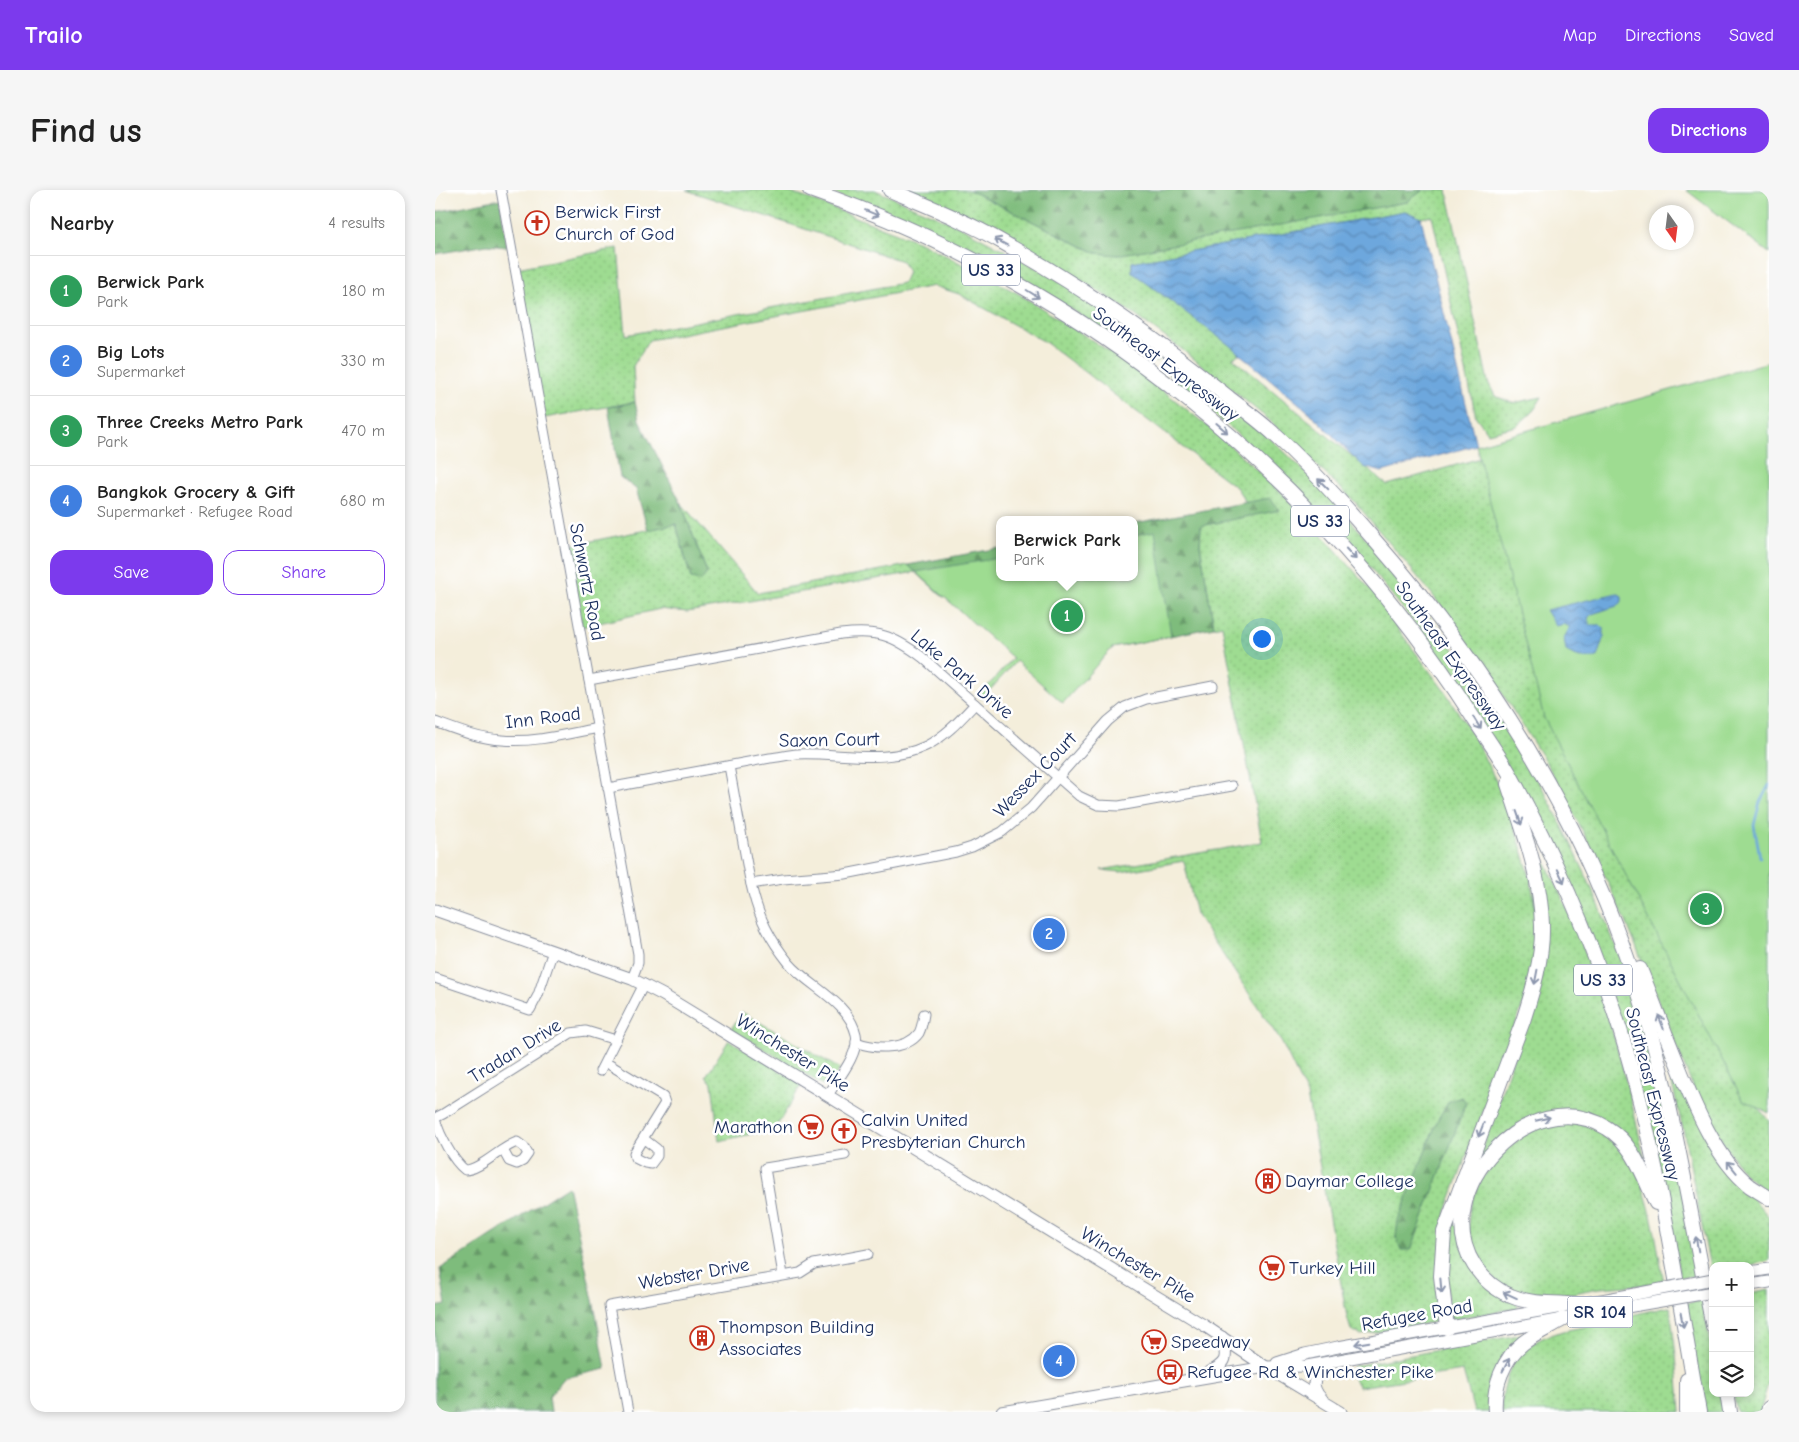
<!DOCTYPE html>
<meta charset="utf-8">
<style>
body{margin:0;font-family:"Comic Neue",sans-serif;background:#f6f6f6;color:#222}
.controls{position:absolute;right:15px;bottom:15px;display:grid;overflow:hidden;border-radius:10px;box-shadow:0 2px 8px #0003}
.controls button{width:45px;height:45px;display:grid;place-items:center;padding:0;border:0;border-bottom:1px solid #e0e0e0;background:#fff;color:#222;font:25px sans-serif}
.compass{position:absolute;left:1214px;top:15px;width:45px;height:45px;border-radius:50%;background:#fff;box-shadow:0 2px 8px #0003;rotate:166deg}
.you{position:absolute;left:826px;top:448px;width:18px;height:18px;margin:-12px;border:4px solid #fff;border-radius:50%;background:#1a73e8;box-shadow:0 0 0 8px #1a73e833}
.badge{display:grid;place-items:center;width:32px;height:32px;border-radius:50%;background:#7c3aed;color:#fff;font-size:16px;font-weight:700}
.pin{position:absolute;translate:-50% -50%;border:2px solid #fff;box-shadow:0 1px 5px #0006}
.popup{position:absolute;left:561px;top:326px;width:142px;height:65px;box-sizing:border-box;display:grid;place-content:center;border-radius:10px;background:#fff;filter:drop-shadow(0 1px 4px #0005);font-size:16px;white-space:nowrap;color:#767676}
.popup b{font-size:19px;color:#222}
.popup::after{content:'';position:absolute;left:50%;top:100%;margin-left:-10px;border:10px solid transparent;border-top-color:#fff}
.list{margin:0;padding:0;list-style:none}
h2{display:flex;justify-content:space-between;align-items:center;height:65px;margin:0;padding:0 20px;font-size:21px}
h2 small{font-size:16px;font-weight:400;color:#767676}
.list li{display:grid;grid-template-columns:32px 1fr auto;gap:15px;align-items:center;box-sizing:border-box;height:70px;padding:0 20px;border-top:1px solid #e0e0e0}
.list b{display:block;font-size:19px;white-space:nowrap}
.list p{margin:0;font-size:16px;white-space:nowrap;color:#767676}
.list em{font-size:16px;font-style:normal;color:#767676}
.actions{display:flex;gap:10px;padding:15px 20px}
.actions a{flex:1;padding:11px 0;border:1px solid #7c3aed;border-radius:15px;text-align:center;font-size:18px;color:#7c3aed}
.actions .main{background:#7c3aed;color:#fff}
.icon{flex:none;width:28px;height:28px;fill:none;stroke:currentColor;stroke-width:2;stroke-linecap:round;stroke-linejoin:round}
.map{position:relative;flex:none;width:1334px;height:1222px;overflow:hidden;border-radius:15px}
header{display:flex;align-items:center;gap:30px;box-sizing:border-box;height:70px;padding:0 25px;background:#7c3aed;color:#fff}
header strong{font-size:24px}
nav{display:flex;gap:28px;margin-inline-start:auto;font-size:18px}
.intro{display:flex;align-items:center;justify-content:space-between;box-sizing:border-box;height:120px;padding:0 30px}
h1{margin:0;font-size:35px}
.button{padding:12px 22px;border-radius:15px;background:#7c3aed;color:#fff;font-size:18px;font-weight:700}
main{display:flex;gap:30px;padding:0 30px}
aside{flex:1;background:#fff;border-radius:15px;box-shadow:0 2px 8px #0003}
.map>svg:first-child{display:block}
</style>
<header>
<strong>Trailo</strong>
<nav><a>Map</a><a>Directions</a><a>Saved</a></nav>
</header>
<div class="intro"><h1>Find us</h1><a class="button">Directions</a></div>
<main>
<aside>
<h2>Nearby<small>4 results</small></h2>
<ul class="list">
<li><span class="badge" style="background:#2e9e5b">1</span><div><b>Berwick Park</b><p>Park</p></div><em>180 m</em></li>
<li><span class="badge" style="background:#3f7fe0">2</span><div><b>Big Lots</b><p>Supermarket</p></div><em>330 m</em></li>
<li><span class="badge" style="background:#2e9e5b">3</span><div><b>Three Creeks Metro Park</b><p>Park</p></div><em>470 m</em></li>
<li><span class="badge" style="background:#3f7fe0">4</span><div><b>Bangkok Grocery &amp; Gift</b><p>Supermarket · Refugee Road</p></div><em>680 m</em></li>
</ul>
<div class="actions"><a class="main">Save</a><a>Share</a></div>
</aside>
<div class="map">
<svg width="1334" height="1222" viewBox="0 0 1334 1222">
<defs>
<pattern id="grass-dots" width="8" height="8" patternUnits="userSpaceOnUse" patternTransform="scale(1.25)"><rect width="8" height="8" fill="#9edc91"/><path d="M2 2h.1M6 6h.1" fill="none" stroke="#88bd7f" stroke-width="1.8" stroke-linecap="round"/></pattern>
<pattern id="forest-firs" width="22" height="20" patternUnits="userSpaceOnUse" patternTransform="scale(1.25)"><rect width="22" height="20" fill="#7ebc7b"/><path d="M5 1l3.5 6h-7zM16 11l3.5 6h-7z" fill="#669968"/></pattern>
<pattern id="water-waves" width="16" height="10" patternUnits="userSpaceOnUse" patternTransform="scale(1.25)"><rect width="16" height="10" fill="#6da7dd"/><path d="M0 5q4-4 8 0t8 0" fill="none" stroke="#5988b6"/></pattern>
</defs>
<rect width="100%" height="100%" fill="#fff"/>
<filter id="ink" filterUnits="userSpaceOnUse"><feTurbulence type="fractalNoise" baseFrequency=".02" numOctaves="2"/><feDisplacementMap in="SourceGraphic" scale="10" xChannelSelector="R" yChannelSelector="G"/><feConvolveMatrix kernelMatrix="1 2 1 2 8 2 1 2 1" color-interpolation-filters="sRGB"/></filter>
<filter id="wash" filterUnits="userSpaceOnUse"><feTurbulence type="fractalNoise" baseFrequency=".0096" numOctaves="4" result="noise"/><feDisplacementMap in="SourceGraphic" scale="20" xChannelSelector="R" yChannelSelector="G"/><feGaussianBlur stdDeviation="1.12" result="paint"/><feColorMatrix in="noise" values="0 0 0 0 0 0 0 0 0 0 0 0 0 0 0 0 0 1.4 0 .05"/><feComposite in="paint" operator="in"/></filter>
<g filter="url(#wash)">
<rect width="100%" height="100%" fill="#f4eedb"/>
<!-- grass -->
<g fill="url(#grass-dots)" stroke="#5c8678">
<path d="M251,0h96l30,10 110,43 97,51 85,54 41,28 71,57 66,60 45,47 57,65 14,24 48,64 29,46 34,68 22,73 7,54 -9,54 -83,223 -7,96 -4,15 -74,13 -10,-5 -4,-13 -40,-222 -25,-52 -86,-129 -12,-53 -63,11 -20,-2 161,-28 -40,-217 -8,2 -14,-82 1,-20 78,-16 -9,-10 -24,4 -9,-15 -192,-146 -86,-48 -25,-8 -285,54 -16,26 2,36 -91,16 -27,-150 101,-20 8,87 277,-52 5,-11 -6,-11z"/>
<path d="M391,0h49l84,36 58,31 46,26 99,71v4l-6,4 -5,-2 -99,-63 -88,-48z"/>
<path d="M472,0h62l127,63 311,-51 16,-12h24l41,192 7,14 18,7 29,-6 -8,13 -17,16 -29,7 -12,-16 -44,-201 -11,2 -16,-7 -273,51v10l108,81 -7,5 154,127 111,-32 247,641 24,26v73l-23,-17 -21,-30 -27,-46 -73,-181 -34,-72 -43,-81 -58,-92 -58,-80 -77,-92 -87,-83 -84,-68 -56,-41 -63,-40 -106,-58z"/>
<path d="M738,176l7,1c30,24 64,47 93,74 53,49 100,103 144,160 30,38 60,77 85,118 60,96 108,200 142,308 25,81 38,165 54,248l-18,3 -19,-103 -80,-267 -165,-283 -60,-75 -65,-67 -64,-58 -55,-45 -4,-9z"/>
<path d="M246,313l77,90 150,-28 8,7 -229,40 -27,-3 -78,18 -15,-81 109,-22 15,55 16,-6z"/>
<path d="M1097,646c34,64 63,134 83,204 12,42 22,84 31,126l-36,-40 -67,-11 -70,58 66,-188z"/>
<path d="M307,822l98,57 -9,12 -8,4 -92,-56z"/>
<path d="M1219,831l73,148 42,48v44l-23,5h-33v7h-2l-27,-140 -12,-49z"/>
<path d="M294,850l73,44 -27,45 -56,12 -7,-58 -6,-7z"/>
<path d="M1147,934c10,4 22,8 31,15 36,31 42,99 51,143 -22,4 -42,4 -64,6 -23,3 -51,14 -75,8 -13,-3 -25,-12 -35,-21 -41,-41 -18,-98 22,-130 9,-8 18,-15 29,-19 12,-4 28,-2 41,-2z"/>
<path d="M1021,1025h2l4,32 55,57 1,4 -68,12c-5,-35 -4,-71 6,-105z"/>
<path d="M1334,1099v91l-9,32h-23l-4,-19h17v-100z"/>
<path d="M1267,1110l11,55v38h7l4,19h-19l-20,-108z"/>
<path d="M1235,1117l6,49 5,56h-180c2,-40 15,-67 55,-79 12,-4 26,-5 38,-8 26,-6 49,-14 76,-18z"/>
<path d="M1099,1142l-20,15 -23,65h-17l-11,-41 -104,16 -6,-9v-12z"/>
</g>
<!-- forest -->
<g fill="url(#forest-firs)" stroke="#4c766c">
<path d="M534,0h454l-16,12 -290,53 -21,-2z"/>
<path d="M65,9l7,48 -20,-2 -52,9v-42z"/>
<path d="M200,212l4,18 42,83 26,70 -6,8 -10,-2 -15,-55 -28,6 -12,-41 -16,-12 -12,-70z"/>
<path d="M835,308l10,12 -79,16 -1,19 14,82 -102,21 -21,23 11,-26 56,-18 -23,-78v-26z"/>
<path d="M564,358v23l-56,26 -35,-32z"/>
<path d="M1027,907l4,6 -55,147h-10l-5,-14 2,-15 40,-102 11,-18z"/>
<path d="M133,996l28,128 10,55 -42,9 -15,19 2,15h-116v-105l11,-2 -6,-36z"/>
</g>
<!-- green -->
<g fill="#9edc91" stroke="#5c8678">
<path d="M1251,0h83v63z"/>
<path d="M1334,172v751l-26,-13 -199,-382 -68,-273z"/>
<path d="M720,341l16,105 -59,12 -49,55 -47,-42 -34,38 -3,-3 34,-38 -97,-86 83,-14v19h136v-42z"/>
</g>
<!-- water -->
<g fill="url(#water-waves)" stroke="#446b9e">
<path d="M970,21l16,7 55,227 -94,27 -18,-5 -55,-55 -81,-68 -96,-72v-10z"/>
<path d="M1182,403l5,3v5l-2,4 -28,9 -4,4 2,7h9l5,3v8l-7,21c-9,4 -22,-1 -31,-6l-2,-13 6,-11 -6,-3 -8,2 -10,-16z"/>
</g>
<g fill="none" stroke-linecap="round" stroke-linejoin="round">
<!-- stream -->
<path stroke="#6da7dd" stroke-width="2.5" d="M1325,667l-6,-32 6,-23 9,-17"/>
</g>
</g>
<g filter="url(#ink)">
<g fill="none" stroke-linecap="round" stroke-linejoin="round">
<!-- minor casing -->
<g stroke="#888e9c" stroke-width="11">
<g id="minor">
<path d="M66,0l137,764v9l-6,16"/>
<path d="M154,490l252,-46c37,-4 51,1 81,23l157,139 19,9 21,1 113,-20"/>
<path d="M0,532c22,8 44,17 67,18 32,3 65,-6 96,-12"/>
<path d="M294,576c5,27 10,55 15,82 5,27 9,55 22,80 6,12 15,25 23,35 20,24 59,38 67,71 4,19 -18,45 -28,61"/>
<path d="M173,598l162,-30c9,-1 18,-3 27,-4 43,-2 89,11 129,-8 20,-10 34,-26 49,-42"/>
<path d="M316,694l32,-5 62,-5 111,-22 16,-5 30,-15 29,-24 77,-87 17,-14 21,-8 67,-13"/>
<path d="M0,788l95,32 8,-15 15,-44"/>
<path d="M421,852c18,7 50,9 63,-9 3,-6 4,-13 5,-19"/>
<path d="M170,872l58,35 2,6 -31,50 1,5 10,5 6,1 6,-8v-7l-13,-10"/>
<path d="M165,881l44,-87"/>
<path d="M0,928l8,-4 128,-81 15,-2 30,9"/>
<path d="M0,930c5,15 17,40 30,50 15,0 36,-23 52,-28l7,5 4,7 -5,7 -6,3 -8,-3 -6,-11"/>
<path d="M348,1085l-18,-107 80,-13"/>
<path d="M193,1222l-19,-106 191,-33 14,-9 54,-10"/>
</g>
</g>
<!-- major casing -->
<g stroke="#888e9c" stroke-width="13">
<g id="major">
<path d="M0,720l197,69 31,16 542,331 61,41 75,45"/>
<path d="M1315,1082l19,-3"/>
<path d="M1315,1095l19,-3"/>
<path d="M842,1173l28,-9 33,-7 297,-53"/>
<path d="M771,1184c22,-11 22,-15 16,-37"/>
<path d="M887,1209c-16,-16 -5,-26 9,-37"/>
<path d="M567,1222l264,-45 41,-1 331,-61"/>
</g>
</g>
<!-- highway casing -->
<g stroke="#888e9c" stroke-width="16">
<g id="highway">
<path d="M375,0c274,94 511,288 666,532 12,18 24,35 35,54 41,75 76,154 103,235 43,130 61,267 85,401"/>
<path d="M455,0c38,16 78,32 114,53 80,45 154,97 225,155 16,12 32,24 46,37 36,32 71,72 102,108 106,121 193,257 248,409 44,121 62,248 88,374"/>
<path d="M1205,779c13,32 25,65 38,96 16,40 38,94 72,121 6,4 13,8 19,12"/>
<path d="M1140,1115c-21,-3 -43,0 -64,-9 -15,-6 -28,-17 -37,-31 -47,-75 57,-185 133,-137 27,16 36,48 49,75"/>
<path d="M1012,1138l-6,-52 3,-44 79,-211c10,-31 20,-63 19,-96 -1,-49 -19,-95 -34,-141"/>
<path d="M1292,1203l3,19"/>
<path d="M1060,1222c-2,-25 8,-53 28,-69 13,-10 27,-16 40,-24"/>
<path d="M1252,1222v-32"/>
<path d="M1333,1222l1,-4"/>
</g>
</g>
<!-- minor -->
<use href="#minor" stroke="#fff" stroke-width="9"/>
<!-- major -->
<use href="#major" stroke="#fff" stroke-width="11"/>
<!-- highway -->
<use href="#highway" stroke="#fff" stroke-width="14"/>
<!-- major-bridge casing -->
<g stroke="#888e9c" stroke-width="13" stroke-linecap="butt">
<g id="major-bridge">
<path d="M1200,1104l78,-15"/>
<path d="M1203,1115l75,-13"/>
</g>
</g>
<!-- major-bridge -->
<use href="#major-bridge" stroke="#fff" stroke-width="11"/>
</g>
<!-- one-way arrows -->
<defs><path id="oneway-shaft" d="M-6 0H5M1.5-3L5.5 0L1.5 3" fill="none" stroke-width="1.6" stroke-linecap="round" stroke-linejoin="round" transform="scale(1.25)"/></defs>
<g stroke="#8d97ae">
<use href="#oneway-shaft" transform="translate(437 23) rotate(22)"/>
<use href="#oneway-shaft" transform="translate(566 52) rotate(-152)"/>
<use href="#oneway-shaft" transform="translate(598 104) rotate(32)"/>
<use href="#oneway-shaft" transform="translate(787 238) rotate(41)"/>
<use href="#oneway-shaft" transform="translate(888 294) rotate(-135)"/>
<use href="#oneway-shaft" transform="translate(916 364) rotate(47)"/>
<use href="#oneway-shaft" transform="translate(1042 533) rotate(58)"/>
<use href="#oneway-shaft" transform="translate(1084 628) rotate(71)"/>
<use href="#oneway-shaft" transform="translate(1126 686) rotate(65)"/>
<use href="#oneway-shaft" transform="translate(1101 787) rotate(101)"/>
<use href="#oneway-shaft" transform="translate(1226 832) rotate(-111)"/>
<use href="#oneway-shaft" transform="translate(1108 929) rotate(-14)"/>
<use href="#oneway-shaft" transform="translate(1046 940) rotate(111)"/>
<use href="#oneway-shaft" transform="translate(1297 977) rotate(-129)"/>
<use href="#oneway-shaft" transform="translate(1262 1054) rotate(-100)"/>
<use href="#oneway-shaft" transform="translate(1006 1096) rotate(85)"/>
<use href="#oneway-shaft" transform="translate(1075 1105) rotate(-156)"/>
<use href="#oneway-shaft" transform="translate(1247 1130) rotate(79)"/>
<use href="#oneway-shaft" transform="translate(927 1153) rotate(170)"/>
<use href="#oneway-shaft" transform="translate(1071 1175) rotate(-62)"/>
</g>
</g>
<!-- icons -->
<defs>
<g id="church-ring" transform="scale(1.25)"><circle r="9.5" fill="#fff" stroke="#c8321e" stroke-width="1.5"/><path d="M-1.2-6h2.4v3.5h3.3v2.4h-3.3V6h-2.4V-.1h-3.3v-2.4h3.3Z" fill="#c8321e"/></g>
<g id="supermarket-ring" transform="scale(1.25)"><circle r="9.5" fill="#fff" stroke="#c8321e" stroke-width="1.5"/><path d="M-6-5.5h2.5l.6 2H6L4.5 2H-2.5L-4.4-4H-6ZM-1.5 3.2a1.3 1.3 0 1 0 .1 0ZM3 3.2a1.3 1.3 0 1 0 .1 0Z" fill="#c8321e"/></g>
<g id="building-ring" transform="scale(1.25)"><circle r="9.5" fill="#fff" stroke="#c8321e" stroke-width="1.5"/><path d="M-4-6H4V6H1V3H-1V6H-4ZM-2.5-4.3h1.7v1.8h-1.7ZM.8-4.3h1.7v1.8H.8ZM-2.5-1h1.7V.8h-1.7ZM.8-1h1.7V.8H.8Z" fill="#c8321e"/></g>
<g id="bus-ring" transform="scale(1.25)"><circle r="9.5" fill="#fff" stroke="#c8321e" stroke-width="1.5"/><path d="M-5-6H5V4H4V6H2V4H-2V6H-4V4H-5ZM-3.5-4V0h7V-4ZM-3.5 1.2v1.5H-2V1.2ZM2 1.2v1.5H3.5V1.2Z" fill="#c8321e"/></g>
</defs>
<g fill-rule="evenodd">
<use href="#church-ring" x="102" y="33"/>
<use href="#supermarket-ring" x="376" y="937"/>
<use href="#church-ring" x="409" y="941"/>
<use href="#building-ring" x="833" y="991"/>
<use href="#supermarket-ring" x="837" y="1078"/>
<use href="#building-ring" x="267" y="1148"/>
<use href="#supermarket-ring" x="719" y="1152"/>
<use href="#bus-ring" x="735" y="1182"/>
</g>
<g text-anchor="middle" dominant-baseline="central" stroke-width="5" stroke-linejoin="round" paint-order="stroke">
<!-- shield labels -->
<g fill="#fff" stroke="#5f6d8e" stroke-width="1">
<rect x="527" y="64.5" width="58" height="31" rx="4"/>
<rect x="856" y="315.5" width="58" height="31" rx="4"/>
<rect x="1139" y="774.5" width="58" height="31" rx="4"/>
<rect x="1132.5" y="1106.5" width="65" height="31" rx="4"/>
</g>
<g font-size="18" font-weight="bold" fill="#1b2f5e">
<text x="556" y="80">US 33</text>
<text x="885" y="331">US 33</text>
<text x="1168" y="790">US 33</text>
<text x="1165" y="1122">SR 104</text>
</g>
<!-- poi labels -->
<g font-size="19" fill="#1b2f5e" stroke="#fff" text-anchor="start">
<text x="120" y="22">Berwick First<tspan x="120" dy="22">Church of God</tspan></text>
<text x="426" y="930">Calvin United<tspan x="426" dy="22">Presbyterian Church</tspan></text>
<text x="358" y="937" text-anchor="end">Marathon</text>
<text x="850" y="991">Daymar College</text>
<text x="854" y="1078">Turkey Hill</text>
<text x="284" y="1137">Thompson Building<tspan x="284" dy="22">Associates</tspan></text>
<text x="736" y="1152">Speedway</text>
<text x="752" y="1182">Refugee Rd &amp; Winchester Pike</text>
</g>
<!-- street labels -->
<g font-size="19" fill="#1b2f5e" stroke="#fff">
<text transform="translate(731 174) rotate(37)">Southeast Expressway</text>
<text transform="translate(152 392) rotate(79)">Schwartz Road</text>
<text transform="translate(1016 466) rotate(55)">Southeast Expressway</text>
<text transform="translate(527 484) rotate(40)">Lake Park Drive</text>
<text transform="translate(108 528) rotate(-7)">Inn Road</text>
<text transform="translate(394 550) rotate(-1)">Saxon Court</text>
<text transform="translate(600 585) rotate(-46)">Wessex Court</text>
<text transform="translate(80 861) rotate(-32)">Tradan Drive</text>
<text transform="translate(358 863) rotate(32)">Winchester Pike</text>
<text transform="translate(1218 904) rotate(76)">Southeast Expressway</text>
<text transform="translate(703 1075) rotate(31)">Winchester Pike</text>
<text transform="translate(259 1084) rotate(-10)">Webster Drive</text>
<text transform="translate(982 1125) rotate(-10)">Refugee Road</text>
</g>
</g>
</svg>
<div class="controls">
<button>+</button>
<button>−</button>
<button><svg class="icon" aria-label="layers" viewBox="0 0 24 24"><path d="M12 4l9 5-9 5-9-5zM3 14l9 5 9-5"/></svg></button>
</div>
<svg class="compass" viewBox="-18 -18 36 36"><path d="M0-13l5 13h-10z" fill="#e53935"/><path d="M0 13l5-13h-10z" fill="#767676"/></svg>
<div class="you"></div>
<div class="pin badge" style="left:632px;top:426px;background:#2e9e5b">1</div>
<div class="popup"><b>Berwick Park</b>Park</div>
<div class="pin badge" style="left:614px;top:744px;background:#3f7fe0">2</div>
<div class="pin badge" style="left:1271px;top:719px;background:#2e9e5b">3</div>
<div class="pin badge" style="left:624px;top:1171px;background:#3f7fe0">4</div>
</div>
</main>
